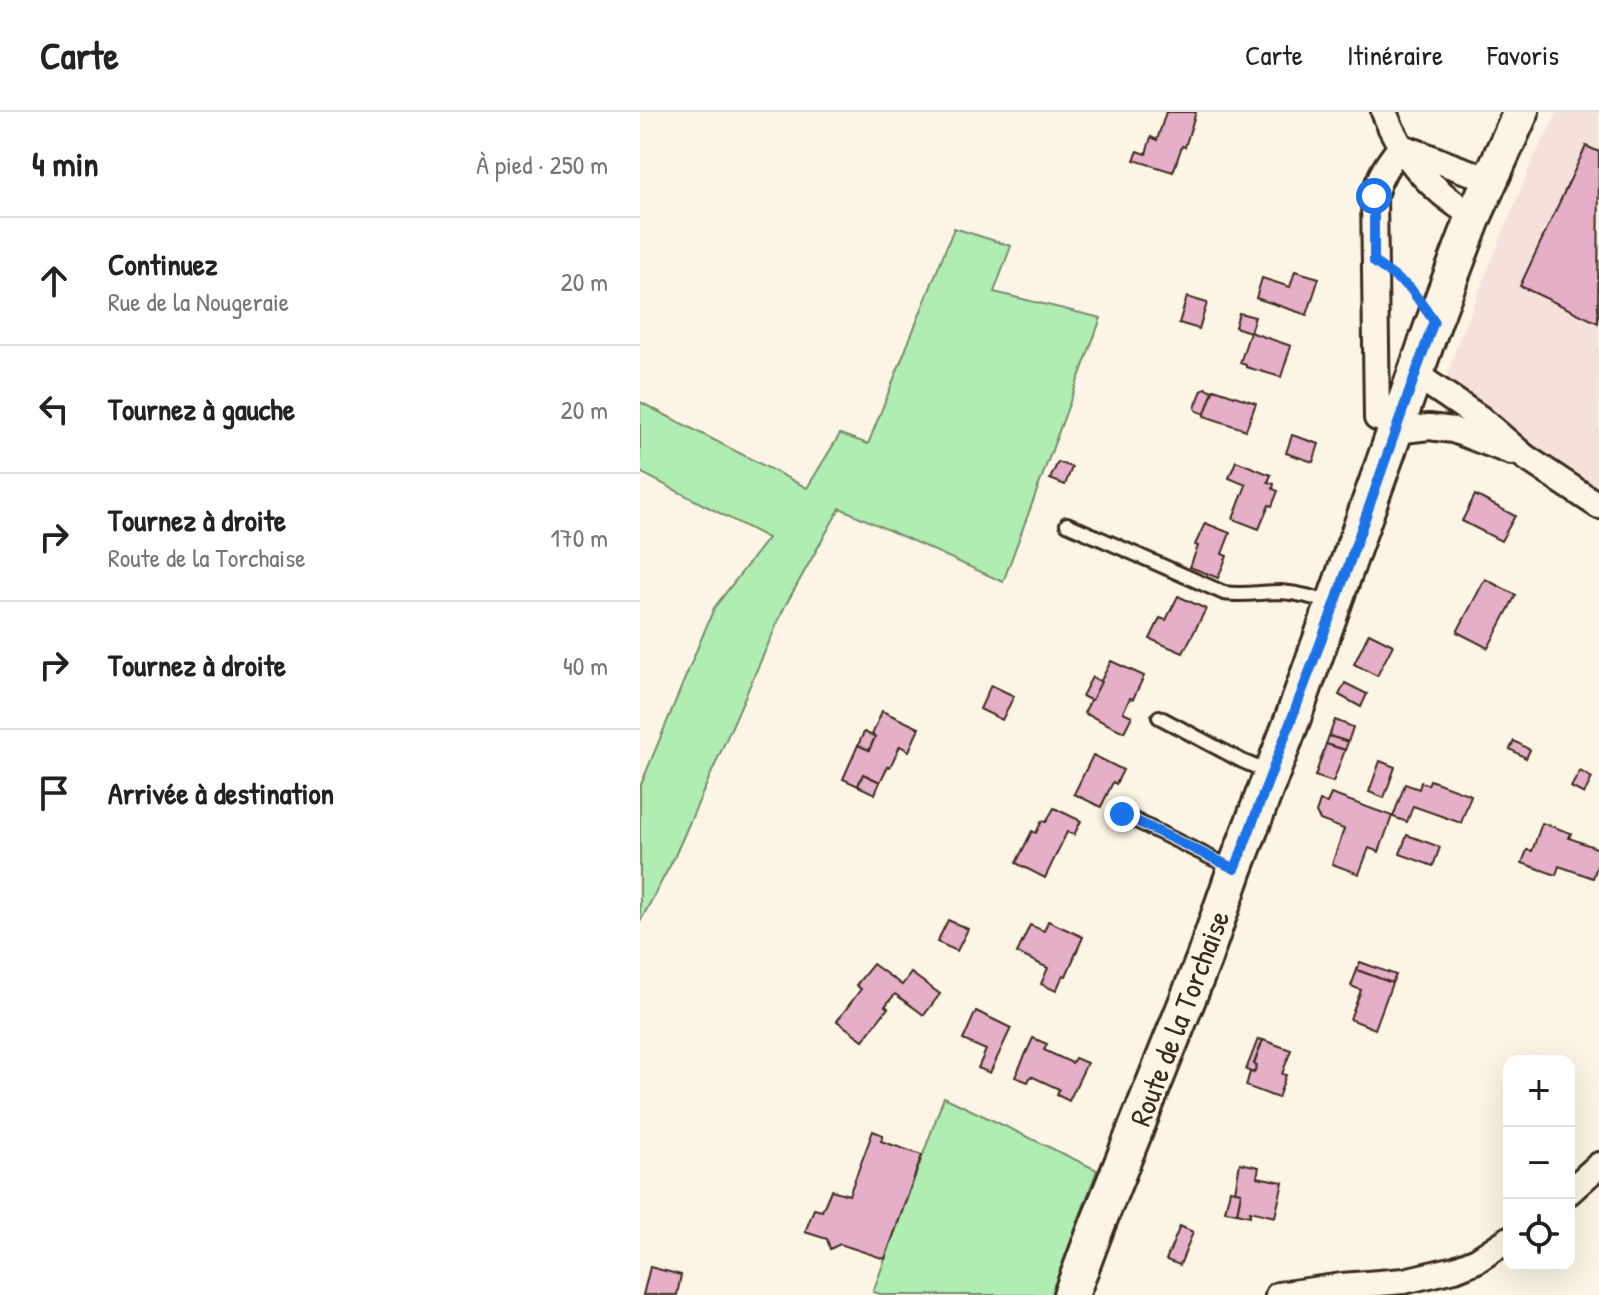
<!DOCTYPE html>
<html lang="fr">
<meta charset="utf-8">
<style>
body{margin:0;font-family:"Patrick Hand",sans-serif;background:#f6f6f6;color:#222}
.controls{position:absolute;right:24px;bottom:24px;display:grid;overflow:hidden;border-radius:16px;box-shadow:0 8px 32px #0002}
.controls button{width:72px;height:72px;display:grid;place-items:center;padding:0;border:0;border-bottom:2px solid #e0e0e0;background:#fff;color:#222;font:40px sans-serif}
.stop{position:absolute;width:24px;height:24px;margin:-18px;border:6px solid #1a73e8;border-radius:50%;background:#fff}
.stop.end{background:#1a73e8;border-color:#fff;box-shadow:0 2px 8px #0008}
.list{margin:0;padding:0;list-style:none}
h2{display:flex;justify-content:space-between;align-items:center;height:104px;margin:0;padding:0 32px;font-size:34px}
h2 small{font-size:26px;font-weight:400;color:#767676}
.list li{display:grid;grid-template-columns:52px 1fr auto;gap:24px;align-items:center;box-sizing:border-box;height:128px;padding:0 32px;border-top:2px solid #e0e0e0}
.list b{display:block;font-size:30px;white-space:nowrap}
.list p{margin:0;font-size:26px;white-space:nowrap;color:#767676}
.list em{font-size:26px;font-style:normal;color:#767676}
.icon{flex:none;width:44px;height:44px;fill:none;stroke:currentColor;stroke-width:2;stroke-linecap:round;stroke-linejoin:round}
.map{position:relative;flex:none;width:959px;height:1183px;overflow:hidden}
header{display:flex;align-items:center;gap:48px;box-sizing:border-box;height:112px;padding:0 40px;background:#fff;border-bottom:2px solid #e0e0e0}
header strong{font-size:38px}
nav{display:flex;gap:44px;margin-inline-start:auto;font-size:28px}
main{display:flex}
aside{flex:1;background:#fff}
.map>svg:first-child{display:block}
</style>
<header>
<strong>Carte</strong>
<nav><a>Carte</a><a>Itinéraire</a><a>Favoris</a></nav>
</header>
<main>
<aside>
<h2>4 min<small>À pied · 250 m</small></h2>
<ul class="list">
<li><svg class="icon" aria-label="ahead" viewBox="0 0 24 24"><path d="M12 20V5M6 11l6-6 6 6"/></svg><div><b>Continuez</b><p>Rue de la Nougeraie</p></div><em>20 m</em></li>
<li><svg class="icon" aria-label="left" viewBox="0 0 24 24"><path d="M17 20v-9H6M10 6l-5 5 5 5"/></svg><div><b>Tournez à gauche</b></div><em>20 m</em></li>
<li><svg class="icon" aria-label="right" viewBox="0 0 24 24"><path d="M7 20v-9h11M14 6l5 5-5 5"/></svg><div><b>Tournez à droite</b><p>Route de la Torchaise</p></div><em>170 m</em></li>
<li><svg class="icon" aria-label="right" viewBox="0 0 24 24"><path d="M7 20v-9h11M14 6l5 5-5 5"/></svg><div><b>Tournez à droite</b></div><em>40 m</em></li>
<li><svg class="icon" aria-label="arrive" viewBox="0 0 24 24"><path d="M6 21V4h12l-3 4 3 4H6"/></svg><div><b>Arrivée à destination</b></div></li>
</ul>
</aside>
<div class="map">
<svg width="959" height="1183" viewBox="0 0 959 1183">
<rect width="100%" height="100%" fill="#fcf5e5"/>
<filter id="ink" filterUnits="userSpaceOnUse"><feTurbulence type="fractalNoise" baseFrequency=".0125" numOctaves="2"/><feDisplacementMap in="SourceGraphic" scale="16" xChannelSelector="R" yChannelSelector="G"/><feConvolveMatrix kernelMatrix="1 2 1 2 8 2 1 2 1" color-interpolation-filters="sRGB"/></filter>
<g filter="url(#ink)">
<!-- built -->
<path fill="#f5e0dc" d="M918,0h41v409l-161,-115 18,-58 77,-189z"/>
<!-- green -->
<g fill="#afedb3" stroke="#758c68" stroke-width="2">
<path d="M314,116l57,18 -17,46 107,26 -98,264 -163,-74 -56,100 -110,250 -34,64v-135l74,-179 54,-70 -128,-66v-70l167,86 33,-54 28,10z"/>
<path d="M304,985l153,73 -46,125h-166l-12,-3z"/>
</g>
<!-- building -->
<g fill="#e5afc8" stroke="#3b2a1e" stroke-width="2">
<path d="M526,0h30l-11,35 -3,-1 -9,26 -39,-12 4,-9 8,3 5,-17 6,3z"/>
<path d="M946,34l13,6 -1,171 -78,-37z"/>
<path d="M655,159l24,7 -12,37 -51,-17 6,-20 28,9z"/>
<path d="M547,185l20,6 -8,26 -20,-6z"/>
<path d="M599,201l16,4 -5,15 -15,-5z"/>
<path d="M610,220l41,14 -10,31 -35,-10v-2l-6,-2z"/>
<path d="M565,276l8,3 -8,23 -8,-3 -2,-3 7,-18z"/>
<path d="M574,277l42,14 -10,27 -42,-14z"/>
<path d="M652,323l27,9 -6,18 -27,-9z"/>
<path d="M596,349l35,14 -3,7 6,2 -1,5 5,2 -6,15 -3,-1 -10,24 -26,-10 13,-34 -17,-7z"/>
<path d="M418,350l14,5 -7,18 -15,-6z"/>
<path d="M835,383l40,21 -14,25 -39,-20z"/>
<path d="M565,411l25,10 -8,21 5,2 -9,22 -28,-11 8,-21 -3,-1z"/>
<path d="M845,467l31,16 -28,53 -31,-16z"/>
<path d="M538,484l28,13 -23,44 -33,-14 10,-21 6,2z"/>
<path d="M729,521l24,12 -16,31 -23,-12z"/>
<path d="M471,549l33,15 -11,23 -3,-1 -7,14 9,4 -8,16 -40,-19z"/>
<path d="M452,565l9,5 -9,18h-2l-8,-4z"/>
<path d="M705,571l22,11 -6,13 -22,-12z"/>
<path d="M351,573l23,11 -12,24 -22,-11z"/>
<path d="M242,599l37,17 -10,23 -9,-5 -10,21 -2,-1 -8,16 -17,-8 -5,12 -15,-7 15,-34 11,5 6,-13 -3,-2z"/>
<path d="M695,608l18,7 -5,15 -19,-6z"/>
<path d="M224,620l11,5 -6,13 -11,-5z"/>
<path d="M689,624l19,6 -3,8 -19,-6z"/>
<path d="M874,629l16,9 -4,8 -16,-9z"/>
<path d="M686,632l19,6 -12,32 -18,-6z"/>
<path d="M453,643l30,15 -7,14 -3,-2 -12,25 -27,-13z"/>
<path d="M740,649l15,6 -11,31 -15,-6z"/>
<path d="M940,659l12,7 -8,16 -13,-7z"/>
<path d="M223,662l17,8 -5,12 -17,-8z"/>
<path d="M790,668l41,15 -10,28 -48,-17 -6,16 -14,-5 12,-33 14,5 2,-7 7,3z"/>
<path d="M691,682l61,22 -13,36 -10,-4 -10,26 -27,-10 12,-35 -24,-9 -4,-7 4,-12 7,2z"/>
<path d="M414,696l27,13 -7,14 -7,-3 -22,46 -29,-15 16,-32 4,2 6,-12 4,1z"/>
<path d="M902,711l29,10 -2,5 30,11v11l-6,18 -34,-12 -3,9 -34,-12 5,-13 5,1z"/>
<path d="M767,723l33,12 -7,19 -33,-12z"/>
<path d="M308,808l20,9 -11,22 -20,-9z"/>
<path d="M408,809l35,16 -17,39 -3,-1 -7,16 -15,-7 7,-16 -31,-15 13,-28 14,6z"/>
<path d="M720,850l36,13 -4,8 -35,-13z"/>
<path d="M233,852l29,21 9,-12 29,21 -16,21 -29,-21 -10,12 3,2 -25,32 -26,-19 24,-32 -5,-4z"/>
<path d="M717,858l35,13 -17,46 -25,-10 11,-29 -10,-4z"/>
<path d="M336,899l35,17 -21,45 -12,-5 8,-18 -23,-10z"/>
<path d="M393,926l14,6 -3,6 28,13 3,-5 12,5 -18,38 -12,-6 2,-6 -28,-13 -3,6 -13,-5z"/>
<path d="M618,927l5,1 -9,24 3,1 -3,8 -8,-3z"/>
<path d="M623,928l28,10 -9,24 4,1 -8,23 -32,-12 4,-14 4,1 3,-8 -3,-1z"/>
<path d="M233,1019l10,4 -2,6 41,14 -37,104 -45,-15 -10,5 -3,-10 -22,-7 9,-23 8,2 9,-21 18,5z"/>
<path d="M600,1051l19,4 -2,10 26,5 -8,35 -25,-6v5l-13,-3 4,-21 -6,-1z"/>
<path d="M590,1078l11,2 -4,21 -12,-2z"/>
<path d="M540,1114l13,6 -13,33 -14,-5z"/>
<path d="M10,1155l31,8 -4,20h-34z"/>
</g>
<g fill="none" stroke-linecap="round" stroke-linejoin="round">
<!-- lane casing -->
<g stroke="#3b2a1e" stroke-width="18">
<g id="lane">
<path d="M427,412l157,69c19,3 38,-1 57,-1 18,1 34,6 50,11"/>
<path d="M519,605l83,44 28,12"/>
<path d="M482,702l112,55"/>
</g>
</g>
<!-- street casing -->
<g stroke="#3b2a1e" stroke-width="30">
<g id="street">
<path d="M744,0c17,45 49,80 90,104"/>
<path d="M761,35c31,9 58,25 90,31"/>
<path d="M775,262l66,45 44,38 74,49"/>
<path d="M737,306l-3,-222c5,-20 14,-34 27,-49"/>
<path d="M756,319l33,-4 24,3 58,22"/>
<path d="M929,1080l30,-27"/>
<path d="M638,1183l64,-9 62,-5 51,-12 22,-9 32,-21"/>
</g>
</g>
<!-- secondary casing -->
<g stroke="#3b2a1e" stroke-width="40">
<path id="secondary" d="M431,1183l27,-72 105,-262 32,-92 58,-151 141,-397 40,-105 47,-104"/>
</g>
<!-- path -->
<path stroke="#3b2a1e" stroke-width="4" stroke-dasharray="6 6" stroke-linecap="butt" d="M757,166l17,16"/>
<!-- lane -->
<use href="#lane" stroke="#fcf5e5" stroke-width="12"/>
<!-- street -->
<use href="#street" stroke="#fcf5e5" stroke-width="24"/>
<!-- secondary -->
<use href="#secondary" stroke="#fcf5e5" stroke-width="34"/>
</g>
</g>
<g fill="none" stroke-linecap="round" stroke-linejoin="round" filter="url(#ink)">
<!-- route -->
<path stroke="#1a73e8" stroke-width="10" d="M482,702l113,55 100,-265 99,-283 -24,-33 -36,-26v-66"/>
</g>
<g text-anchor="middle" dominant-baseline="central" stroke-width="6" stroke-linejoin="round" paint-order="stroke">
<!-- street labels -->
<g font-size="30" fill="#3b2a1e" stroke="#fcf5e5">
<text transform="translate(539 906) rotate(-69)">Route de la Torchaise</text>
</g>
</g>
</svg>
<div class="controls">
<button>+</button>
<button>−</button>
<button><svg class="icon" aria-label="locate" viewBox="0 0 24 24"><circle cx="12" cy="12" r="6"/><path d="M12 2v4M12 18v4M2 12h4M18 12h4"/></svg></button>
</div>
<div class="stop" style="left:734px;top:84px"></div>
<div class="stop end" style="left:482px;top:702px"></div>
</div>
</main>
